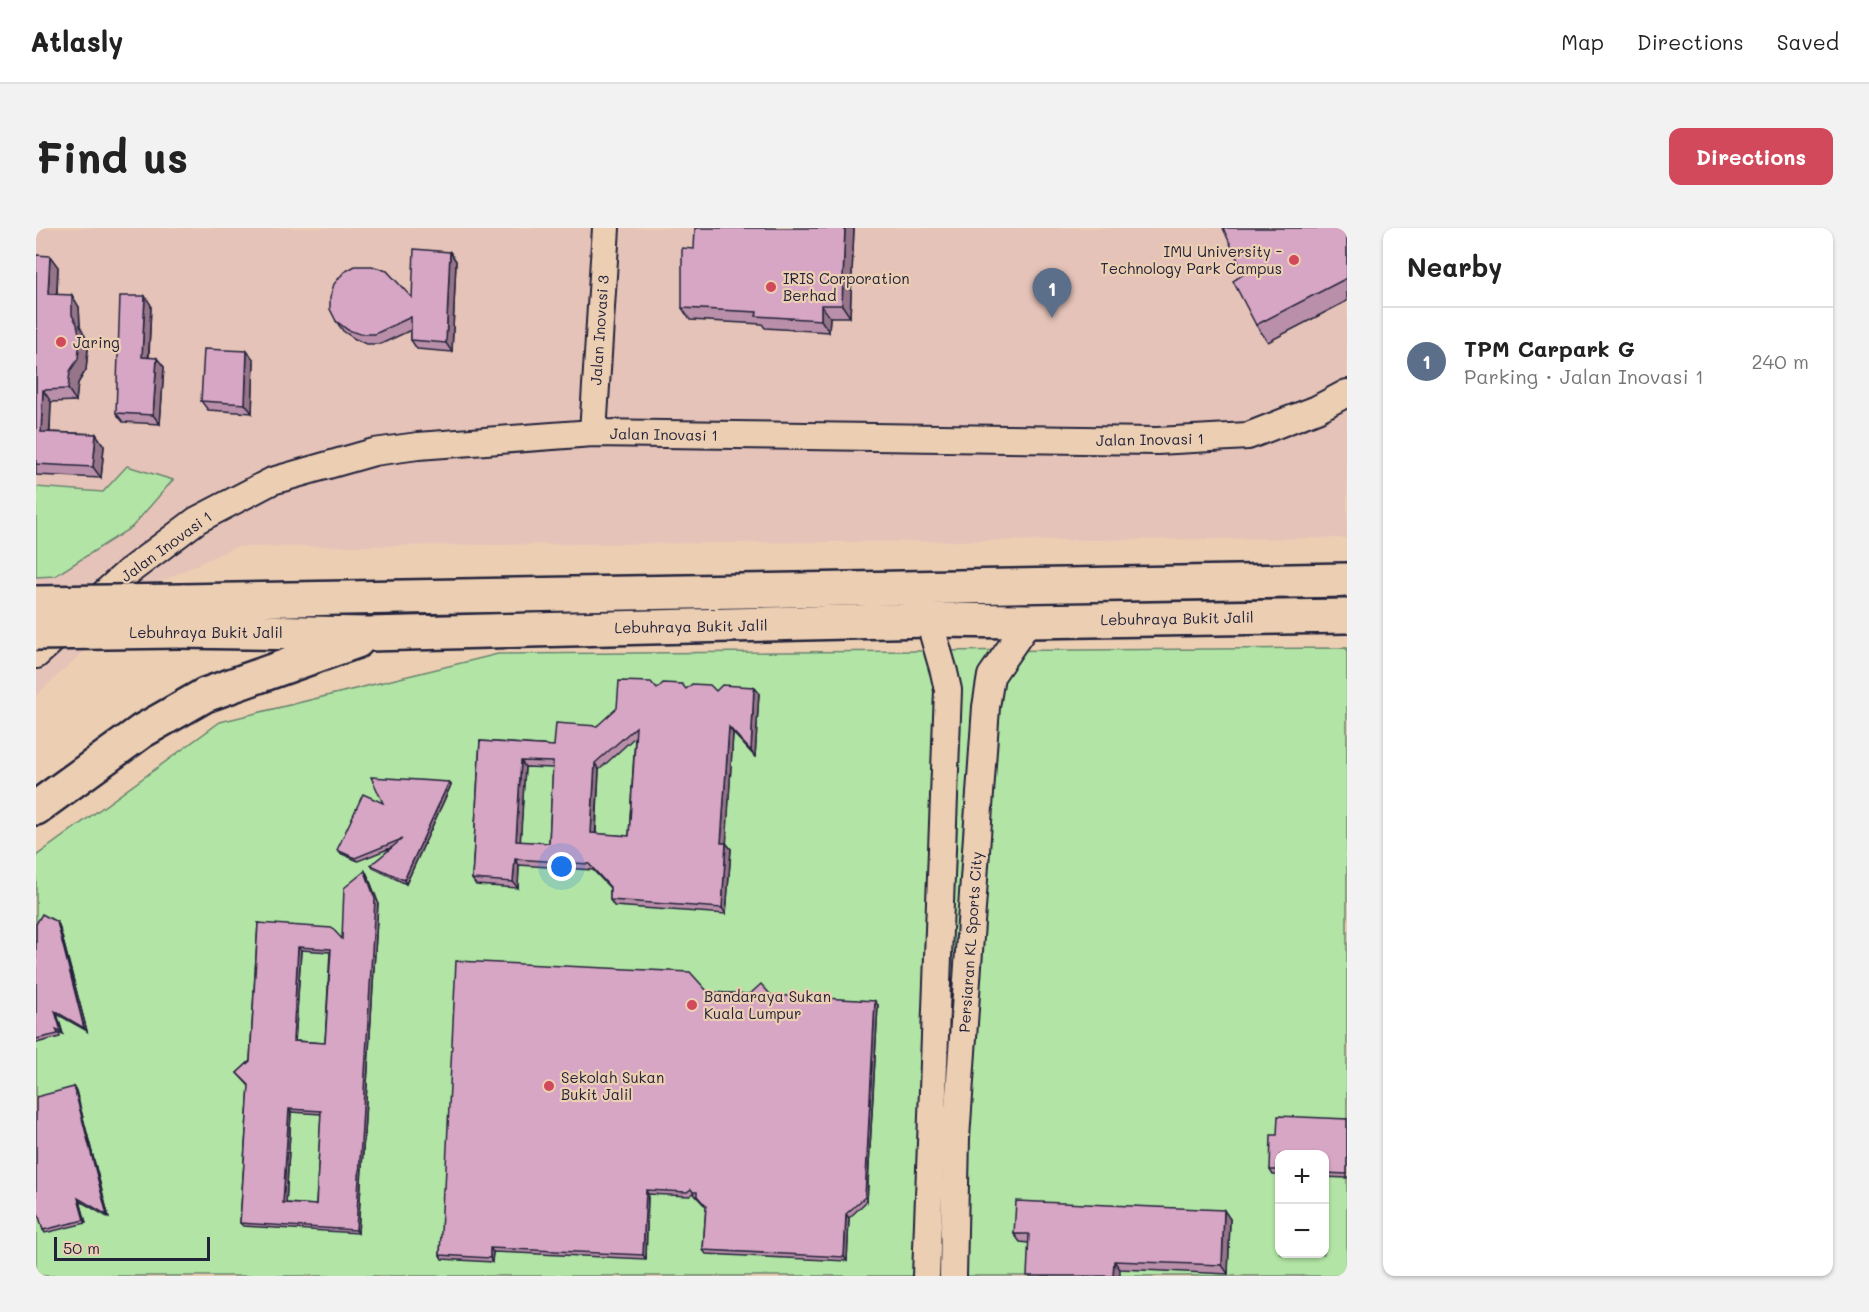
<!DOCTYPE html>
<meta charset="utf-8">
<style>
body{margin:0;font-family:Mali,sans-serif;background:#f2f2f2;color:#222}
.controls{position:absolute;right:18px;bottom:18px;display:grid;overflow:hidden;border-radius:12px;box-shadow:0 2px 4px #0004}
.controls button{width:54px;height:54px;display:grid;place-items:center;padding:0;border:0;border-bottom:2px solid #e0e0e0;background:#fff;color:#222;font:30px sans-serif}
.scale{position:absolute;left:18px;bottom:15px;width:156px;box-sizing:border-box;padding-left:6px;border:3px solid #22223b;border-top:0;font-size:16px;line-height:21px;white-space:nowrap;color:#22223b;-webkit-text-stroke:4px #eccfb3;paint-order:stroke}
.you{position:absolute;left:526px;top:639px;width:21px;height:21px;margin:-15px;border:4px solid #fff;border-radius:50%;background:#1a73e8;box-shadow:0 0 0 9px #1a73e833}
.badge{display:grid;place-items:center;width:39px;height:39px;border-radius:50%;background:#d1495b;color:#fff;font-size:20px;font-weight:700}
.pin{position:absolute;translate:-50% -50px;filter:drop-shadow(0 2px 3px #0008)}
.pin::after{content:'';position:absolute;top:32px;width:21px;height:18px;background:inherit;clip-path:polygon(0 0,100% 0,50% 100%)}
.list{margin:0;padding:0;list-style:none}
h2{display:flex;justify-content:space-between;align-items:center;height:78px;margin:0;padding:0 24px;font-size:26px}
h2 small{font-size:20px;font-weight:400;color:#767676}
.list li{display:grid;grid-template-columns:39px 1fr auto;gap:18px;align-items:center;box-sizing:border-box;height:108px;padding:0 24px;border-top:2px solid #e0e0e0}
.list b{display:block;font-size:22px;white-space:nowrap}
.list p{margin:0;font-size:20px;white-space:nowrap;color:#767676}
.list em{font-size:20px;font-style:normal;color:#767676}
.map{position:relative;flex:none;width:1311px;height:1048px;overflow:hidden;border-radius:12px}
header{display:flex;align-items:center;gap:36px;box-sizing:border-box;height:84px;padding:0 30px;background:#fff;border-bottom:2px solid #e0e0e0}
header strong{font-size:28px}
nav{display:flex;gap:33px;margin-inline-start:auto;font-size:21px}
.intro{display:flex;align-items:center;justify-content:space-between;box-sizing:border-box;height:144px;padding:0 36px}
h1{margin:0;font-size:42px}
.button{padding:15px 27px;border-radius:12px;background:#d1495b;color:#fff;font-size:21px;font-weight:700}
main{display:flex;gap:36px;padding:0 36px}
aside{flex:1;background:#fff;border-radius:12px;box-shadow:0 2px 4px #0004}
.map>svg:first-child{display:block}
</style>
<header>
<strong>Atlasly</strong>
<nav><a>Map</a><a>Directions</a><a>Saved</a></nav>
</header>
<div class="intro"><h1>Find us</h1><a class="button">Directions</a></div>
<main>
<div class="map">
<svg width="1311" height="1048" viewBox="0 0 1311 1048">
<rect width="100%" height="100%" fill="#eccfb3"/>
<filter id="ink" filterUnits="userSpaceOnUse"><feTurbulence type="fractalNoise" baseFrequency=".0167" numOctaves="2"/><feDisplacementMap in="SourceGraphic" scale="12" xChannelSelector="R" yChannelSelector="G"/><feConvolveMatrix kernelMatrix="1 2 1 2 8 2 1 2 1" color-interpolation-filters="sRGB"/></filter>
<g filter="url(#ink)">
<!-- built -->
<path fill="#e6c3b8" d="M0,0h1311v310l-1112,9 -81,38 -118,111z"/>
<!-- green -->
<g fill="#b2e5a5" stroke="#6a8470" stroke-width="1.5" fill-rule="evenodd">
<path d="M91,238l46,14 -41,47 -77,49 -19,1v-90l67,5z"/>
<path d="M1311,420v628h-1311v-420l184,-134 278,-68zM1244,926h44v100h-44z"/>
</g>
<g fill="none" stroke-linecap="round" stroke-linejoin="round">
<!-- minor casing -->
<g stroke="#22223b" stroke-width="30">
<g id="minor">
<path d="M557,205l13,-205"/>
<path d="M0,427l92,-83 69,-52 75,-39 102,-29 44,-6 175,-13 564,8 91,-5 69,-27 30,-16"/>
<path d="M890,1048l22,-586 -4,-18 -15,-52"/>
<path d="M917,1048l3,-138 30,-431 5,-31 38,-55"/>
</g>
</g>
<!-- highway casing -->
<g stroke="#22223b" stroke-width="38">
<g id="highway">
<path d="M146,373l1165,-21"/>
<path d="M143,403l190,3 560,-14 100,1 318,-5"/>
<path d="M0,580l106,-77 63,-36 152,-54"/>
</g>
</g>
<!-- minor -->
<use href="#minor" stroke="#eccfb3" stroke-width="26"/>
<!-- highway -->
<use href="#highway" stroke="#eccfb3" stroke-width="33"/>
<!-- highway-bridge casing -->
<g stroke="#22223b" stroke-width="38" stroke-linecap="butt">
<g id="highway-bridge">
<path d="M0,375l146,-2"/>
<path d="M0,405l143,-2"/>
</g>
</g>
<!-- highway-bridge -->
<use href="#highway-bridge" stroke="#eccfb3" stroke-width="33"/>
</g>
<!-- wall -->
<g fill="#b98fa9" stroke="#22223b" stroke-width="1.5" fill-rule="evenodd">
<path d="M818,0l-4,89h-20l-1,15 -64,-4 -3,-4 -72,-4 -8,-12z"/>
<path d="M1311,0v73l-79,41 -12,-17z"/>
<path d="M414,24l6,9 -4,91 -35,-3 -6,-9v-10l-30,14h-15l-11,-5 -12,-8 -7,-10 76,-23z"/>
<path d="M0,27l22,12 -1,28 22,12 1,19 5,10 3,13 -2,21 -8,13 -2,18 -25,1 -1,30 46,2 8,12 -3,32 -65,-3z"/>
<path d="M115,77l-2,52 15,10 -4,57 -37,-2 -7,-9z"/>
<path d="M218,132l-2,53 -44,-3 -7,-9z"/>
<path d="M718,459l5,6 -4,64 -22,-24 -7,110 5,6 -5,65 -112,-8 -4,-6v-12l-17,-18 -74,-5 -1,23 -42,-3 -4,-6 8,-138 74,5 43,-20 60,-37h29l30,2zM599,509l-6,99 -33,-2 3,-64zM489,539l28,1 -4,75 -29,-1z"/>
<path d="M415,557l-45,99 -33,-16 -2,-3 22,-18 -35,14 -18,-8 -3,-3 46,-47z"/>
<path d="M331,646l11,28 -20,331 -115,-7 -3,-3 9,-137 -12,-13 13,-12 8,-138 84,16zM265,722l29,2 -5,91 -30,-2zM255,884l30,2 -5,91 -30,-2z"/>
<path d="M21,694l2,3 28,106 -30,-17 6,20 -4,-2 1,5 -24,6v-119z"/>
<path d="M672,764l63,3 107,10 -11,196 -18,17 -2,43 -141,-7 -3,-4 3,-43 -13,-14 -3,3 -42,-2 -2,65 -153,-7 -1,10 -50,-3 -2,-4 5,-67z"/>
<path d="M38,859l2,4 33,127 -29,-17 6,22 -41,10 -2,-3 -4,-15 -3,4z"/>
<path d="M1311,891v59l-23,-1v-22h-44v20h-7l-3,-5 7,-35z"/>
<path d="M1194,991l-2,55 -108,-5 -91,-26 -9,-1 -6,-8z"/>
</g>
<!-- shaded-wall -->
<g fill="#967489" stroke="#22223b" stroke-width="1.5">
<path d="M809,0h9l-4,89 -8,-12z"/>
<path d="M414,24l6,9 -4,91 -6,-9z"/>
<path d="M14,28l8,11 -2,39 -8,-12z"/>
<path d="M36,67l7,12 1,19 5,10 3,13 -2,21 -8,13 -2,18 -8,-12z"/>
<path d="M109,68l6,9 -3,61 -6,-9z"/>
<path d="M785,77l9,12 -1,15 -8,-12z"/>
<path d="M211,123l7,9 -2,53 -7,-9z"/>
<path d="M121,130l7,9 -4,57 -7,-9z"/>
<path d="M7,162l8,12 -2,41 -8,-11z"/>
<path d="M60,206l8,12 -3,32 -8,-11z"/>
<path d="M718,459l5,6 -4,64 -4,-6z"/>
<path d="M693,499l4,6 -7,116 -5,-6z"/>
<path d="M485,533l4,6 -5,80 -4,-6z"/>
<path d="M559,535l4,7 -4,70 -4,-7z"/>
<path d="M413,554l2,3 -45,99 -2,-4z"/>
<path d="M690,615l5,6 -5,65 -4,-6z"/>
<path d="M479,631l4,6 -1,23 -5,-6z"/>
<path d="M329,643l2,3 11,28 -20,331 -2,-3z"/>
<path d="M21,694l2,3 28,106 -3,-3z"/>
<path d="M262,719l3,3 -6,94 -2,-3z"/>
<path d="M839,773l3,4 -11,196 -2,-4z"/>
<path d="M19,783l2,3 6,20 -2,-3z"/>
<path d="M38,859l2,4 33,127 -2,-3z"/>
<path d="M253,881l2,3 -5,94 -3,-3z"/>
<path d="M610,962l2,4 -2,65 -3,-4z"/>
<path d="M42,970l2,3 6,22 -2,-3z"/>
<path d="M1,982l3,3 -4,6v-7z"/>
<path d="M1188,982l6,9 -2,55 -6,-9z"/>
<path d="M810,986l3,4 -2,43 -3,-4z"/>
<path d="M454,1020l3,4 -1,10 -2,-4z"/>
<path d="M1078,1033l6,8v7h-7z"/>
</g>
<!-- building -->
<g fill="#d7a6c4" stroke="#22223b" stroke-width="1.5" fill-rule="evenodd">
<path d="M659,0h150l-3,77h-21v15l-65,-4 1,-4 -75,-4v-60l12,1z"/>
<path d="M1187,0h124v50l-91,47 -23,-44 11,-7z"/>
<path d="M378,21l36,3 -4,91 -35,-3v-23l-36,17h-15l-12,-4 -12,-9 -6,-12v-12l4,-13 10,-12 11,-6h17l15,5 25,27z"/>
<path d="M0,27l14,1 -2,38 24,1v20l5,9 3,14 -2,21 -8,12 -2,18 -25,1 -2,42 55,2 -3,33 -57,-3z"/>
<path d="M84,68h25l-3,61 15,1 -4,57 -37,-2z"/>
<path d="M168,121l43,2 -2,53 -44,-3z"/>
<path d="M583,453l32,1 6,7 6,-6 19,1 4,5 6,-5 18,1 6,6 6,-6 32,2 -3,64 -22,-24 -8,116h5l-4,65 -112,-8v-13l-21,-23 -74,-5 -2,23 -41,-3 8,-138 74,5 2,-23 41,3 20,-18zM600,499l-7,109 -38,-3 4,-70zM485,533l32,1 -4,81 -33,-2z"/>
<path d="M335,549l78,5 -45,98 -33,-15 31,-26 -47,19 -18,-8 26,-56 20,9z"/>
<path d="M329,643l10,28 -19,331 -116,-7 9,-138 -12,-12 13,-12 8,-138 74,5 10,11 2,-51zM262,719l33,2 -6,94 -32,-2zM253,881l32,2 -5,94 -33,-2z"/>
<path d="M6,686l15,8 27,106 -29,-17 6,20 -5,-2 2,5 -22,5v-115z"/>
<path d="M420,733l234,11 18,20 42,2 11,-10 10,11 104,6 -10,196 -19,17 -2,43 -141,-7 3,-44 -9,-10v-4h-4l-2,-3 -4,3 -41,-2 -3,65 -153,-7v10l-50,-3 3,-67h2z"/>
<path d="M38,859l33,128 -29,-17 6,22 -41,10 -6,-20 -1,2v-115z"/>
<path d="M1242,888l69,3v55l-23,-1v-18h-44v15h-10l1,-35h6z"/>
<path d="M980,973l208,9 -2,55 -108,-4 -1,15h-86l2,-42h-15z"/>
</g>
</g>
<!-- markers -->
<g fill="#d1495b" stroke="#eccfb3" stroke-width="2">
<circle cx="1258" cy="32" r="6"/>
<circle cx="735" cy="59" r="6"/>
<circle cx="25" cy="114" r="6"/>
<circle cx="656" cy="777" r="6"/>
<circle cx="513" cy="858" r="6"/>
</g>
<g text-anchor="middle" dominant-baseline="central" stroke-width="4.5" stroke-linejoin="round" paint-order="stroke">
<!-- poi labels -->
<g font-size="15" fill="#22223b" stroke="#eccfb3" text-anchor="start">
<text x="1246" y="23" text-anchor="end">IMU University -<tspan x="1246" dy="17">Technology Park Campus</tspan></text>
<text x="747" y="50">IRIS Corporation<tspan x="747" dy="17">Berhad</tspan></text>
<text x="37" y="114">Jaring</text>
<text x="668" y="768">Bandaraya Sukan<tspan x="668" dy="17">Kuala Lumpur</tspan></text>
<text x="525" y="849">Sekolah Sukan<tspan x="525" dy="17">Bukit Jalil</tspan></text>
</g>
<!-- street labels -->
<g font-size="15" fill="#22223b" stroke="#eccfb3">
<text transform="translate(563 102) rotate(-86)">Jalan Inovasi 3</text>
<text transform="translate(628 206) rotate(1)">Jalan Inovasi 1</text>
<text transform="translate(1114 211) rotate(-1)">Jalan Inovasi 1</text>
<text transform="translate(130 318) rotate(-36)">Jalan Inovasi 1</text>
<text transform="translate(1141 390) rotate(-1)">Lebuhraya Bukit Jalil</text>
<text transform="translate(655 398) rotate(-1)">Lebuhraya Bukit Jalil</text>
<text x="170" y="404">Lebuhraya Bukit Jalil</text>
<text transform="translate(934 714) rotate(-86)">Persiaran KL Sports City</text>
</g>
</g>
</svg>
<div class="controls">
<button>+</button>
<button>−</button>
</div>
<div class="scale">50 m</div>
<div class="you"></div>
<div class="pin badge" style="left:1016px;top:90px;background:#5c6f8a">1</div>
</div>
<aside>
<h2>Nearby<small></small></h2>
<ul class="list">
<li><span class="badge" style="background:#5c6f8a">1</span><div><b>TPM Carpark G</b><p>Parking · Jalan Inovasi 1</p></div><em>240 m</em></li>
</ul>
</aside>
</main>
